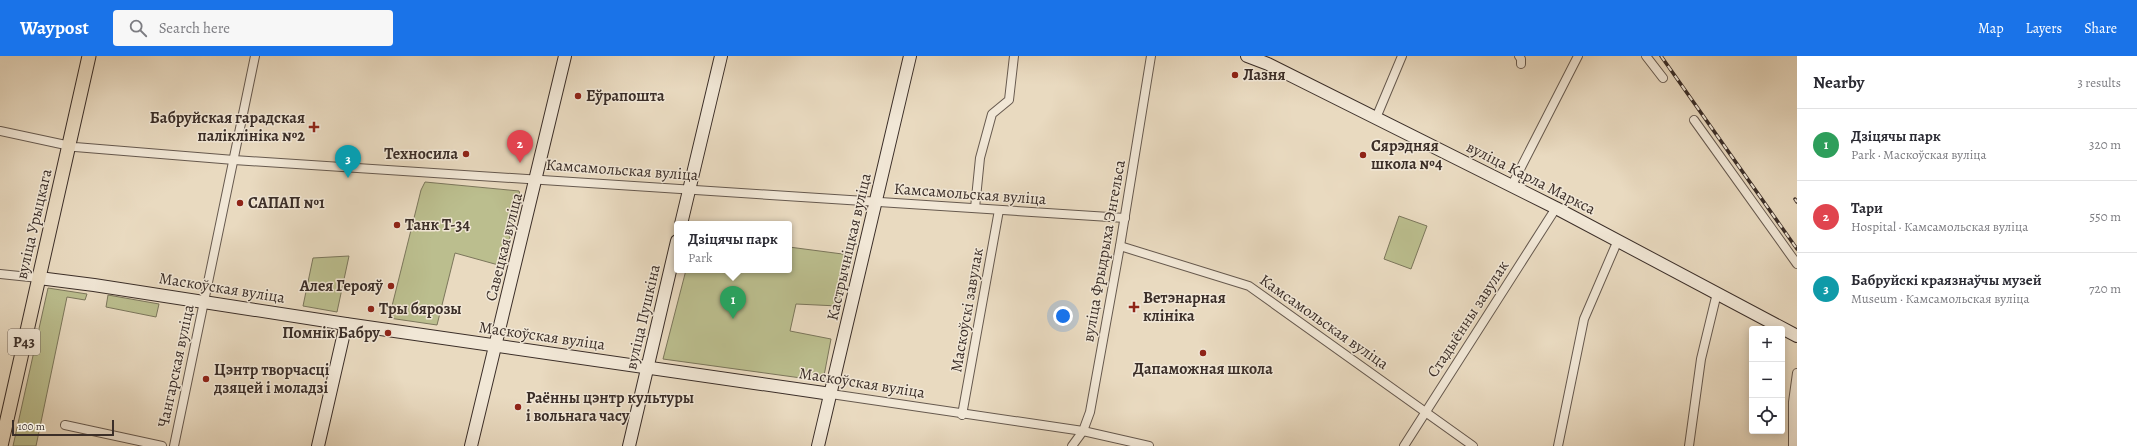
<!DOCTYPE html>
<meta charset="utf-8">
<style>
body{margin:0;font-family:Alegreya,serif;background:#f7f7f7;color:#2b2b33}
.controls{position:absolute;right:12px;bottom:12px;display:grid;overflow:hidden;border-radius:4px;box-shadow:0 2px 10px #0003}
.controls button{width:36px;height:36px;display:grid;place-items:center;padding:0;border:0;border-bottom:1px solid #e1e1e2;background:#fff;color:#2b2b33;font:20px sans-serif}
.scale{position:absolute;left:12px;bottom:10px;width:102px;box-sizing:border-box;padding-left:4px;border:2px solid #3b2e28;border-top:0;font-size:11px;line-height:14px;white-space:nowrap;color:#3b2e28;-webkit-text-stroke:3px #f1e7d6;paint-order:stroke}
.you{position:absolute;left:1063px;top:260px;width:14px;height:14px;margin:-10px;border:3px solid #fff;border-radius:50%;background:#1a73e8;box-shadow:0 0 0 6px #1a73e833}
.badge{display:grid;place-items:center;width:26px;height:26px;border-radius:50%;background:#1a73e8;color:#fff;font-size:13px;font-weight:700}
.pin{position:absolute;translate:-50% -33px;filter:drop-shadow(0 1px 2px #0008)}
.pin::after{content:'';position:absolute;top:21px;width:14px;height:12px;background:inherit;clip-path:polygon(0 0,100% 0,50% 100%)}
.popup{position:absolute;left:674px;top:165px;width:118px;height:52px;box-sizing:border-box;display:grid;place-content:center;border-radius:4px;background:#fff;filter:drop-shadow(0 1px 3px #0005);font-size:13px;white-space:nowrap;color:#7c7c81}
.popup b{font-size:15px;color:#2b2b33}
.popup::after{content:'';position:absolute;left:50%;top:100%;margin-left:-8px;border:8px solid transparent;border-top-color:#fff}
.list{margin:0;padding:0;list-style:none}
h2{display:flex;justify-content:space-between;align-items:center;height:52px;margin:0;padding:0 16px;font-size:17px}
h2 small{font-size:13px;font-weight:400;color:#7c7c81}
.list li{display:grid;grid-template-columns:26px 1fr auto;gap:12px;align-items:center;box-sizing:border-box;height:72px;padding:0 16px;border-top:1px solid #e1e1e2}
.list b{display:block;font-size:15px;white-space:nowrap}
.list p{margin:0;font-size:13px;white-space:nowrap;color:#7c7c81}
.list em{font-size:13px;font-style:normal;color:#7c7c81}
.icon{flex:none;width:22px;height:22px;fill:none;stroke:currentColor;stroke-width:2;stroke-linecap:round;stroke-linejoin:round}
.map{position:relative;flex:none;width:1797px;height:390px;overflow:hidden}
header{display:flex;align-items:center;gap:24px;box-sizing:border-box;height:56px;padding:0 20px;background:#1a73e8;color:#fff}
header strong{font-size:19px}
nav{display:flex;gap:22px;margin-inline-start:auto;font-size:14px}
.search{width:280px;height:36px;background:#f7f7f7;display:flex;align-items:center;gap:10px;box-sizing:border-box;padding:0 14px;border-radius:4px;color:#7c7c81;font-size:15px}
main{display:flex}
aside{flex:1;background:#fff}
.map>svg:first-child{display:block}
</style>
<header>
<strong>Waypost</strong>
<div class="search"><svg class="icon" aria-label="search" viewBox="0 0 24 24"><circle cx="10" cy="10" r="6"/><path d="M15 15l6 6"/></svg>Search here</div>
<nav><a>Map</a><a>Layers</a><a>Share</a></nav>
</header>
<main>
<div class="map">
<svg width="1797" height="390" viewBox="0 0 1797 390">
<rect width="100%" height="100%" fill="#e9dac0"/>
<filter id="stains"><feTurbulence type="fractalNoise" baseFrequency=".005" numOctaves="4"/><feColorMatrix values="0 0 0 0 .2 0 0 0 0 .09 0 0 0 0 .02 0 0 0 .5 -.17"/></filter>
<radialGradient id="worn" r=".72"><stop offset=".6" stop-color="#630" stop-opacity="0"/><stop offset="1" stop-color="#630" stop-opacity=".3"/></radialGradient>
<!-- green -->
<g fill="#bbbe8e" stroke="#7b765b">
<path d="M425,126l94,9 2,6 -19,69 -47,-13 -18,72 -48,-7 32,-128z"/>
<path d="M1399,160l28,10 -16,43 -27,-10z"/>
<path d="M789,191l61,8 -12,51 -42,-2 -6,27 41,8 -8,42 -160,-22 23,-89h103z"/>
<path d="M349,200l-12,56 -34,-6 10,-48z"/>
<path d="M48,232l39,6 -2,6 -18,-3 -31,149h-23z"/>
<path d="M108,239l51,9 -3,13 -50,-10z"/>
</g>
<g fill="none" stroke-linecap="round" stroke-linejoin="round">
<!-- street casing -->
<g stroke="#66594e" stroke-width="10">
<g id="street">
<path d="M1519,0l2,3v5"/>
<path d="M1646,0l17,22"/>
<path d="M1376,62l26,-62"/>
<path d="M1694,64l103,144"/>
<path d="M0,75l75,16 159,13 891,58"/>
<path d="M1512,129l66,-129"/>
<path d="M975,152l5,-50 12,-44 17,-14 5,-44"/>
<path d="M1120,190l129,40 224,160"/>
<path d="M0,218l39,4"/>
<path d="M831,338l252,37 66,15"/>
<path d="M962,359l37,-205"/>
<path d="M65,369l97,21"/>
<path d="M174,390l81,-390"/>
<path d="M1072,390l11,-15 7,-19 30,-166 31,-190"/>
<path d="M1404,390l152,-238"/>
<path d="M1558,390l26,-127 34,-79"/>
<path d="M1689,390l12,-87 16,-66"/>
<path d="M1793,390v-44l4,-29"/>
</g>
</g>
<!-- secondary casing -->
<g stroke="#3b2e28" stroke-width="14">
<g id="secondary">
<path d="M1247,0l21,8 288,144 241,128"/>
<path d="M681,168l40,-168"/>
<path d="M39,222l55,7 252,39 485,70"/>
<path d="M318,390l28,-122"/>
<path d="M471,390l94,-390"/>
<path d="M629,390l48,-205"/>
<path d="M818,390l92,-390"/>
</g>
</g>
<!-- primary casing -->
<g stroke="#3b2e28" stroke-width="15">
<path id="primary" d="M1,390l88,-390"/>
</g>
<!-- street -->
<use href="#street" stroke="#f1e7d6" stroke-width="8"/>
<!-- secondary -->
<use href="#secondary" stroke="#f1e7d6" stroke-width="12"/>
<!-- primary -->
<use href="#primary" stroke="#e9dac0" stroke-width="13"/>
<!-- rail casing -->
<g stroke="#3b2e28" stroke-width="3.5">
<g id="rail">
<path d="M1661,0l136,193"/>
<path d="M1795,143l2,3"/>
</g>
</g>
<!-- rail -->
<use href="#rail" stroke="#f1e7d6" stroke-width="2" stroke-dasharray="6" stroke-linecap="butt"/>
</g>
<!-- markers -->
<g fill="#8f2418" stroke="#f1e7d6" stroke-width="1.5">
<circle cx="1235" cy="19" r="4"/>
<circle cx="578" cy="40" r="4"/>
<path d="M312 65h4v4h4v4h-4v4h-4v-4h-4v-4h4z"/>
<circle cx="466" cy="98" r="4"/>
<circle cx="1363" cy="99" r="4"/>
<circle cx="240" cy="147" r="4"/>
<circle cx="397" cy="169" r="4"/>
<circle cx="391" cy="230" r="4"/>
<path d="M1132 245h4v4h4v4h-4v4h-4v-4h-4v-4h4z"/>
<circle cx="371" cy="253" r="4"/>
<circle cx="388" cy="277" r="4"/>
<circle cx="1203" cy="297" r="4"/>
<circle cx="206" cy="323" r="4"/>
<circle cx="518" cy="351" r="4"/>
</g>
<g text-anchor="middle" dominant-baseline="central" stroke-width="3" stroke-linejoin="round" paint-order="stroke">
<!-- shield labels -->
<rect fill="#f1e7d6" stroke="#72665c" stroke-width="1" x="8" y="273" width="32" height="26" rx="3"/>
<g font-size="15" font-weight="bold" fill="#3b2e28">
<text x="24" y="286">Р43</text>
</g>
<!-- poi labels -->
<g font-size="16" font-weight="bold" fill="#3b2e28" stroke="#f1e7d6" text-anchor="start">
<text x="1243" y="19">Лазня</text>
<text x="586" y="40">Еўрапошта</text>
<text x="305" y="62" text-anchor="end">Бабруйская гарадская<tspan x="305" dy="18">паліклініка №2</tspan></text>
<text x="1371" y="90">Сярэдняя<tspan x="1371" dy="18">школа №4</tspan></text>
<text x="458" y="98" text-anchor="end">Техносила</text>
<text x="248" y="147">САПАП №1</text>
<text x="405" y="169">Танк Т-34</text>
<text x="383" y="230" text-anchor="end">Алея Герояў</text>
<text x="1143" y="242">Ветэнарная<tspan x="1143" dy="18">клініка</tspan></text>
<text x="379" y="253">Тры бярозы</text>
<text x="380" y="277" text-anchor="end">Помнік Бабру</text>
<text x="1203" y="313" text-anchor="middle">Дапаможная школа</text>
<text x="214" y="314">Цэнтр творчасці<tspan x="214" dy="18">дзяцей і моладзі</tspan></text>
<text x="526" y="342">Раённы цэнтр культуры<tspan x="526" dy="18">і вольнага часу</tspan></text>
</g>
<!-- street labels -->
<g font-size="16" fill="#3b2e28" stroke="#f1e7d6">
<text transform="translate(622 114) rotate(4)">Камсамольская вуліца</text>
<text transform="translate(1531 122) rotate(27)">вуліца Карла Маркса</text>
<text transform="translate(970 138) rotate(4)">Камсамольская вуліца</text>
<text transform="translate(34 168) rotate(-77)">вуліца Урыцкага</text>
<text transform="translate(504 191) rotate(-76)">Савецкая вуліца</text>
<text transform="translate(849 191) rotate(-77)">Кастрычніцкая вуліца</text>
<text transform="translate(1104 195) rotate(-80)">вуліца Фрыдрыха Энгельса</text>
<text transform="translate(222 232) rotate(9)">Маскоўская вуліца</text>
<text transform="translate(967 254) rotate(-80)">Маскоўскі завулак</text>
<text transform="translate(643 261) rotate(-77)">вуліца Пушкіна</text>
<text transform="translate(1468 263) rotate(-57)">Стадыённы завулак</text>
<text transform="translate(1324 266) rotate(35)">Камсамольская вуліца</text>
<text transform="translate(542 280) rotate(8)">Маскоўская вуліца</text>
<text transform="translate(176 310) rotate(-78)">Чангарская вуліца</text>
<text transform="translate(862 327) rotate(9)">Маскоўская вуліца</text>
</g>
</g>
<rect width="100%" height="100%" filter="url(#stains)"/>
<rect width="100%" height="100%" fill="url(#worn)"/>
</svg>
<div class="controls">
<button>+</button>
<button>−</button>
<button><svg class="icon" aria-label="locate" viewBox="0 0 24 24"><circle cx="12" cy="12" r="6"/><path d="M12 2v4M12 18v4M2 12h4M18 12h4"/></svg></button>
</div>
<div class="scale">100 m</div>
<div class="you"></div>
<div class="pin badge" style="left:733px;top:263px;background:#2e9e5b">1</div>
<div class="popup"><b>Дзіцячы парк</b>Park</div>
<div class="pin badge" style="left:520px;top:107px;background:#e0444e">2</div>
<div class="pin badge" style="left:348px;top:122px;background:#0f9aa8">3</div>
</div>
<aside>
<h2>Nearby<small>3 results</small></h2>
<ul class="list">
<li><span class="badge" style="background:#2e9e5b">1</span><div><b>Дзіцячы парк</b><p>Park · Маскоўская вуліца</p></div><em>320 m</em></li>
<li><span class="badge" style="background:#e0444e">2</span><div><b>Тари</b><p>Hospital · Камсамольская вуліца</p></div><em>550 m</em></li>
<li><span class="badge" style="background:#0f9aa8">3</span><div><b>Бабруйскі краязнаўчы музей</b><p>Museum · Камсамольская вуліца</p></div><em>720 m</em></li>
</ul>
</aside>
</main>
